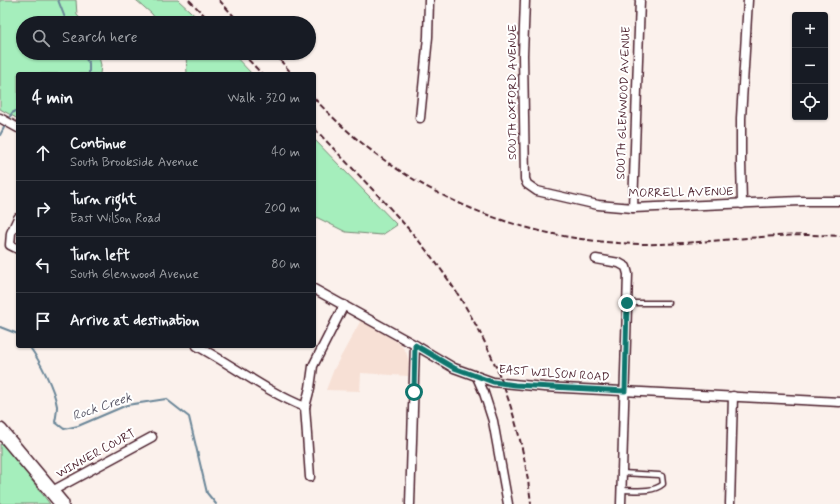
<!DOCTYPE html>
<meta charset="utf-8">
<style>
body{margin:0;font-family:Mynerve,sans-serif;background:#242831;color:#f1f3f6}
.controls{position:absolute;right:12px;top:12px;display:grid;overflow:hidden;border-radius:4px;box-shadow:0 1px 3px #0004}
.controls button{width:36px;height:36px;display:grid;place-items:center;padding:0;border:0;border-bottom:1px solid #363941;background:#171b24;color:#f1f3f6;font:20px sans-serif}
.stop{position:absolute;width:12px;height:12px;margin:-9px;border:3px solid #0f766e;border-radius:50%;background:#fff}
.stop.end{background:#0f766e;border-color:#fff;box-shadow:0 1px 4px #0008}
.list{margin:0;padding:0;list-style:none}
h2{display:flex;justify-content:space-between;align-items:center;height:52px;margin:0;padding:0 16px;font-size:17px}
h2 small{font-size:13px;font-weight:400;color:#9ea1a6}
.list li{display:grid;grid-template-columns:26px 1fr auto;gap:12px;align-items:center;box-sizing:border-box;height:56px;padding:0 16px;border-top:1px solid #363941}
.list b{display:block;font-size:15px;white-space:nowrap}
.list p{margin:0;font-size:13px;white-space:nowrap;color:#9ea1a6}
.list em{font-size:13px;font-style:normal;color:#9ea1a6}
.icon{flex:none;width:22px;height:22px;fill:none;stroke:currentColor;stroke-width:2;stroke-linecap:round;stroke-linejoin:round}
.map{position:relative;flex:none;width:840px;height:504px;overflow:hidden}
.search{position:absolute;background:#171b24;box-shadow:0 1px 3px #0004;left:16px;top:16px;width:300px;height:44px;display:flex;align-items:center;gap:10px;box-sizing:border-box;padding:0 14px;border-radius:22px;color:#9ea1a6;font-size:15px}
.panel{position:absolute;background:#171b24;box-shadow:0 1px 3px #0004;left:16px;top:72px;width:300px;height:276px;border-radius:4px}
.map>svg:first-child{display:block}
</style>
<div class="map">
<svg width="840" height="504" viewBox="0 0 840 504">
<rect width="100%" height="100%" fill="#fbf1ec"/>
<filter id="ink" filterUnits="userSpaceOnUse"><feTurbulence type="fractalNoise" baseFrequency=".025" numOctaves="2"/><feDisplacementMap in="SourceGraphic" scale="8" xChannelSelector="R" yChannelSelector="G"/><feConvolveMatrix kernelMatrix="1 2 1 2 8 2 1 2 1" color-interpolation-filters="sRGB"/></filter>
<g filter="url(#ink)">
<!-- built -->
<path fill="#f7e0d5" d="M361,320l38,23 7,9 3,9 -1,15 -47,-3 -1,18 -34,-1 8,-21z"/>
<!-- green -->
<g fill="#a5eebc" stroke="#788674">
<path d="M0,0h76l1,15 7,8h-61v30h75l3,12 -1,9h-82v45l-18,-10z"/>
<path d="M136,0h42l25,23h-45l-6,-9z"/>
<path d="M185,53h47l20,21h-65l-1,-20z"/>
<path d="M314,139l83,86 -15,10 -36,-3 -32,-16z"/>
<path d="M0,444l3,1 24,29 23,30h-50z"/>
</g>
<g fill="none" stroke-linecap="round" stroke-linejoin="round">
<!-- stream -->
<g stroke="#6a8698" stroke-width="2">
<path d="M58,0l9,23"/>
<path d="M81,53l8,10v11"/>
<path d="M8,120l4,-7 6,-3"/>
<path d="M0,135l6,-11"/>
<path d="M0,327l18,7"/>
<path d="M29,346c11,15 25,42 28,60 0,5 -1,11 -2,16l9,7 14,-3 49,-21 39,-6 23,18 18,76 9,11"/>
</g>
<!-- service casing -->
<g stroke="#4a1f2b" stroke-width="7">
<g id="service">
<path d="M627,303h42"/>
<path d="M622,490c12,0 31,3 41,-6l-1,-8 -3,-1 -37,-2"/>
</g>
</g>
<!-- minor casing -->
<g stroke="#4a1f2b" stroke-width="11">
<g id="minor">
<path d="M525,0l-2,55 2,124 2,5 10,7 61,14 35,3 168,-7h39"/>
<path d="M0,118l18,10"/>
<path d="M420,118l8,-81 1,-37"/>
<path d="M742,204l-1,-42v-44l7,-118"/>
<path d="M633,208l7,-208"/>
<path d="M18,218l-7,15 -1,12 8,4"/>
<path d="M596,259l23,4 7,4 2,7 -7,230"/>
<path d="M314,289l101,56 39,23 39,14 51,5 296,15"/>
<path d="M197,346c37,20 70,46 108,61"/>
<path d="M477,377l7,16 9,28 15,83"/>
<path d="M310,477l-5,-70 5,-19 3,-22 31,-61"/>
<path d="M52,491l100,-54"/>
<path d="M410,504l5,-159"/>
<path d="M730,504l3,-108"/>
</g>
</g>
<!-- primary casing -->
<g stroke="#4a1f2b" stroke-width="16">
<path id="primary" d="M0,430l62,74"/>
</g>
<!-- service -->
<use href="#service" stroke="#fff" stroke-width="4"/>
<!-- minor -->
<use href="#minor" stroke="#fff" stroke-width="8"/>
<!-- primary -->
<use href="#primary" stroke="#fff" stroke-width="13"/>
<!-- rail -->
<g stroke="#4a1f2b" stroke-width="2" stroke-dasharray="6 3" stroke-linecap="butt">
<path d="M189,0l23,23"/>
<path d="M219,0l21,23"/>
<path d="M242,53l20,21"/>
<path d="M274,53l18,21"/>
<path d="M314,98c90,98 216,149 348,146 59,-2 119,-12 178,-8"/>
<path d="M314,128c30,32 62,64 91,97 71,79 115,173 126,279"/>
</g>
</g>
</g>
<g fill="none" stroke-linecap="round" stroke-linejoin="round" filter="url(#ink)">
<!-- route -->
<path stroke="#0f766e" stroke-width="5" d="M414,392l1,-47 39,23 39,14 22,3 110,6 2,-88"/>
</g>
<g text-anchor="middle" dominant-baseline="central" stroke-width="4" stroke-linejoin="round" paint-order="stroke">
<!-- street labels -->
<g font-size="12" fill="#4a1f2b" stroke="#fff">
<text transform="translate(513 92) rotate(-90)">SOUTH OXFORD AVENUE</text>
<text transform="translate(624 103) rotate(-88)">SOUTH GLENWOOD AVENUE</text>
<text transform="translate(681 193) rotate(-1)">MORRELL AVENUE</text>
<text transform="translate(554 374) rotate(4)">EAST WILSON ROAD</text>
<text transform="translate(96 454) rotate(-29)">WINNER COURT</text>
</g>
<!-- water labels -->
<g font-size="13" font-style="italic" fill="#5d5b6a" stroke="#fff">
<text transform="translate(102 407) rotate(-19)">Rock Creek</text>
</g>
</g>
</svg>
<div class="controls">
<button>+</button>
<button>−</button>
<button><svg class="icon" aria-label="locate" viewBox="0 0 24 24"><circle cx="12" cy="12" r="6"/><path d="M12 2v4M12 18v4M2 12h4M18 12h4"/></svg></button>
</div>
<div class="stop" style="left:414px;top:392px"></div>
<div class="stop end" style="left:627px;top:303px"></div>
<div class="search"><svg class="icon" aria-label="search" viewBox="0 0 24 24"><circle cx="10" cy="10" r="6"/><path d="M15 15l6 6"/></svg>Search here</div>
<section class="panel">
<h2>4 min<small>Walk · 320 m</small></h2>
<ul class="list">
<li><svg class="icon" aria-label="ahead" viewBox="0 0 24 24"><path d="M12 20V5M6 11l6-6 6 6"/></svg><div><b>Continue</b><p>South Brookside Avenue</p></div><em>40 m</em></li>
<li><svg class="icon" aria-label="right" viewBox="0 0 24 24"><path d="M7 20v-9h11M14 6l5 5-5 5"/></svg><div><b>Turn right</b><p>East Wilson Road</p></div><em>200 m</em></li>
<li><svg class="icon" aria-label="left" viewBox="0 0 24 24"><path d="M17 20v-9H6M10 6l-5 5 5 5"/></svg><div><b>Turn left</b><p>South Glenwood Avenue</p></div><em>80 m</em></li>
<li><svg class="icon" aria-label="arrive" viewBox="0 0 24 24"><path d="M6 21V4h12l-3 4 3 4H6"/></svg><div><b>Arrive at destination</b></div></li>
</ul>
</section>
</div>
